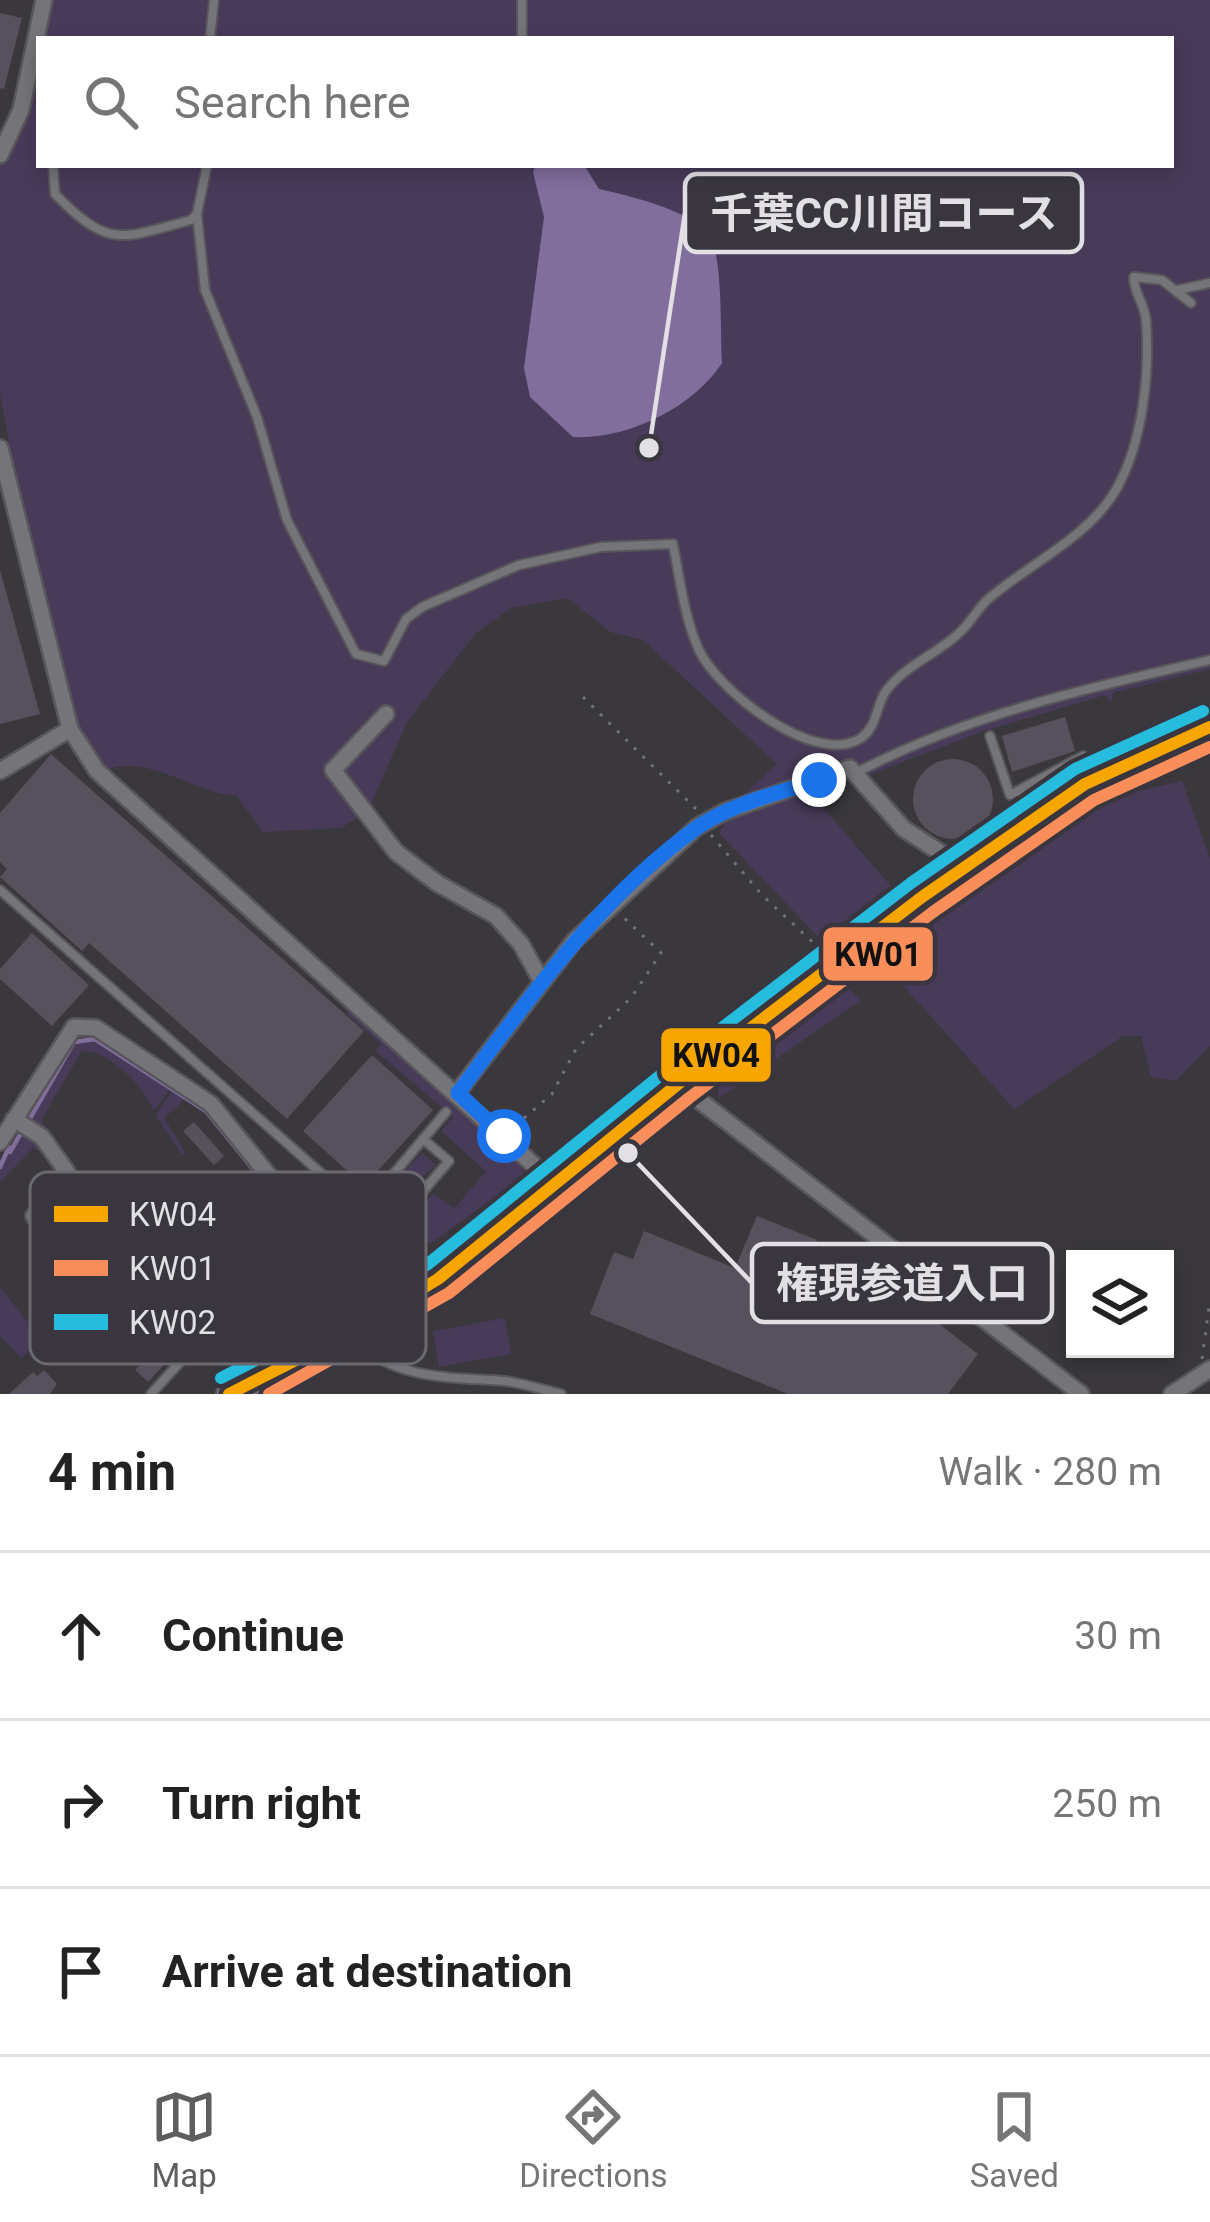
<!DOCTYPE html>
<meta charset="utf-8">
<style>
body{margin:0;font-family:Roboto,"Noto Sans JP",sans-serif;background:#f6f6f6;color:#222}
.controls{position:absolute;right:36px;bottom:36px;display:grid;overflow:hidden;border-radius:0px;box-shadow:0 6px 18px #0003}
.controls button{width:108px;height:108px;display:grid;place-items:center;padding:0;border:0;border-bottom:3px solid #e0e0e0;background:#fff;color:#222;font:60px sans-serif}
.stop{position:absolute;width:36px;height:36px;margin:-27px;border:9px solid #1a73e8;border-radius:50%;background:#fff}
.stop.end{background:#1a73e8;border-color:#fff;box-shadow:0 3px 12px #0008}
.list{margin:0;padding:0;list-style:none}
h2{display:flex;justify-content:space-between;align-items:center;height:156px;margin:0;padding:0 48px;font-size:51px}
h2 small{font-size:39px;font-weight:400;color:#767676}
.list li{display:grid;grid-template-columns:78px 1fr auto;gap:36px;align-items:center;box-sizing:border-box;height:168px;padding:0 48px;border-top:3px solid #e0e0e0}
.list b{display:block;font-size:45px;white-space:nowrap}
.list em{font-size:39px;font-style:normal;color:#767676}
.icon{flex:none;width:66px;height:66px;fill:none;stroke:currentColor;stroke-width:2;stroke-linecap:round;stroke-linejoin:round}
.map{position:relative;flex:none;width:1210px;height:1394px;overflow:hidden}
.search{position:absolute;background:#fff;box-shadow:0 6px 18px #0003;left:36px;right:36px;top:36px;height:132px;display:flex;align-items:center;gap:30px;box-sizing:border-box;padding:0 42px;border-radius:0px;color:#767676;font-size:45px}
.sheet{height:660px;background:#fff}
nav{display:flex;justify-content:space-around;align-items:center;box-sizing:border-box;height:168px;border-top:3px solid #e0e0e0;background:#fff;font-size:33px;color:#767676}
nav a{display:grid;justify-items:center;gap:6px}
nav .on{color:#5e5d5f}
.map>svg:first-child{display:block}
</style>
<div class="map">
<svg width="1210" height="1394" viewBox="0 0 1210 1394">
<rect width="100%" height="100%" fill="#3a383d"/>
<!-- green -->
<g fill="#483b5a">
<path d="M49,0h1161v669l-97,24 -2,10 -6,-8 -124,37 -115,44 -5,-5 -49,24 90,104 -76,46 -107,-112 17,-30 41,-39 -134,-124 -33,-8 -42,-34 -57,10 -35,25 -69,89 -39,89 -27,17 -78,4 -27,-37c-36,2 -85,-42 -130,-25l-7,-12 -21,-8 -53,-215 -25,-143v-256l39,-78v107h1132v-126h-1129z"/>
<path d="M1182,781l28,77v188l-34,35 -25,-4 -10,-41h-18l-109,73 -131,-146 49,-61 159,-100z"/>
<path d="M844,982l16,19 -141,97 -2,-17z"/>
<path d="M349,1009l174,155 1,12 -93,67 -19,1 -34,-36 14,-11 21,17 21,-21 20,16 32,-38 -45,-40 12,-14 -77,-66 5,-7 -35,-31z"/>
<path d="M95,1039l75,50 -16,22c-10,-24 -44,-61 -72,-60l-41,69 18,29 -30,-27 45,-79z"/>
<path d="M172,1091l13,8 -21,19 21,34 -3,3 -26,-40z"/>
<path d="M26,1129l11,8 20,31 -23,-21 -34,35v-14z"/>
<path d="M422,1153l14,12 -28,23 -8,-12z"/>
<path d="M0,1287l41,52 -20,19 -21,-22z"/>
<path d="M505,1318l6,36 -72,13 -6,-36z"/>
</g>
<!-- water -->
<path fill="#816e9d" d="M536,165h48l15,24c27,6 100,23 112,49 12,27 9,93 11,125 -29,45 -96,77 -149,74l-43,-40 -6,-29 20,-151 -11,-45z"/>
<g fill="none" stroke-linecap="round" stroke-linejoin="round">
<!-- stream -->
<g stroke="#816e9d" stroke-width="4.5">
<path d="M28,1122l46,-80 21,-3 111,72 67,83"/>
<path d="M10,1152l14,-24"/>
<path d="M0,1167l9,-20"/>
</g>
</g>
<!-- building -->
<g fill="#56515c">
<path d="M0,13l22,5 -18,71 -4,-1z"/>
<path d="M0,570l40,144 -40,10z"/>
<path d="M1065,717l10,34 -63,21 -10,-36z"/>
<path d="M51,754l313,277 -77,88 -198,-176 -7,8 -82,-74 7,-8 -7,-7v-49z"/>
<circle cx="953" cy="799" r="40"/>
<path d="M32,933l57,52 -37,41 -52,-47v-10z"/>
<path d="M372,1055l61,55 -69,76 -61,-55z"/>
<path d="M194,1122l30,34 -10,9 -31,-34z"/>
<path d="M757,1216l60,24 -7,16 15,6 -4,11 112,46 45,35 -30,40h-160l-198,-80 24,-62 19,7 11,-28 91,37z"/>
<path d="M167,1333l15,12 -34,37 -13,-12z"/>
<path d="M44,1370l13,14 -7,10h-41l24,-22 4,4z"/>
</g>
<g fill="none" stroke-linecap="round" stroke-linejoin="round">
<!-- service casing -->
<g stroke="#58565a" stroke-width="12">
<g id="service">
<path d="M522,0v39"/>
<path d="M210,39l4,-39"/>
<path d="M53,165l2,29c54,55 65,45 136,26l6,-6 10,-49"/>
<path d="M197,214l8,76 52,127 30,103 69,134 28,7 22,-42 16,-12 97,-42 82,-18 72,-3c7,35 11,73 26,106 19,41 117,118 162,88 17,-12 14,-31 25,-47 18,-25 49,-36 71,-56 12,-10 19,-24 30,-35 41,-36 102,-62 130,-112 26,-47 33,-115 29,-168 -1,-16 -13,-28 -12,-43l28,3 29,23"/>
<path d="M1177,290l33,-7"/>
<path d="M990,736l20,59 73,-39"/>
<path d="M854,774c108,-58 237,-87 356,-114"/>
<path d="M1019,791l18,22"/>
<path d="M0,890l408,360 18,28"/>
<path d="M388,1182l24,22 37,-43 -26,-22"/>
<path d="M363,1210l83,-98"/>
<path d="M354,1333c28,48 102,44 150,48 19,2 39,9 57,13"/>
<path d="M151,1394l61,-67"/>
</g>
</g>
<!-- minor casing -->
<g stroke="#58565a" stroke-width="20">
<g id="minor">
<path d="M0,155l21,-45 23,-110"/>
<path d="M0,448l70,281 27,42 460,415"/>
<path d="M386,714l-53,56 63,82 41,31 59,33 25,28 21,38"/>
<path d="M0,771l70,-42"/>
<path d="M678,1084l403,310"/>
<path d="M457,1093l117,-152 123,-114 27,-15 126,-44 54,61 60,39"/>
<path d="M14,1119l28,18 25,35 -2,16 -31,28"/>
<path d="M0,1142l74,-115 22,1 115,76 63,78 42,72 72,58"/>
<path d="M1172,1394l38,-25"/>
</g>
</g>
<!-- primary casing -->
<g stroke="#58565a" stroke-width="28">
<path id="primary" d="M229,1394l124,-63 85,-52 240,-195 244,-187 163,-113 125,-57"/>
</g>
<!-- path -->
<g stroke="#737275" stroke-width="3" stroke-dasharray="3 9" stroke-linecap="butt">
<path d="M583,697l115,114"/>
<path d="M711,835l51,60 58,54"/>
<path d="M515,1126l37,-32 24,-45 55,-51 30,-45 -41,-39"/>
<path d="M1202,1359l8,-59"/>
</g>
<!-- service -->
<use href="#service" stroke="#757478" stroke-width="8"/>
<!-- minor -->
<use href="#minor" stroke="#757478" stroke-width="15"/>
<!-- primary -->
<use href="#primary" stroke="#767379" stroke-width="24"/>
<!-- bus-1 casing -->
<g stroke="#39363f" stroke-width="21">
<path id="bus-1" d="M229,1394l124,-63 85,-52 240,-195 244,-187 163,-113 125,-57"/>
</g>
<!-- bus-2 casing -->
<g stroke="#39363f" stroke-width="21">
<path id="bus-2" d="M269,1394l180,-101 240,-195 244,-186 161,-112 116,-53"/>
</g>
<!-- bus-3 casing -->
<g stroke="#39363f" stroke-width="21">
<path id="bus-3" d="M221,1378l123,-63 84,-51 239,-194 244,-187 164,-114 128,-58"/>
</g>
<!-- bus-1 -->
<use href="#bus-1" stroke="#f7a600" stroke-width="12"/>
<!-- bus-2 -->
<use href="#bus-2" stroke="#fa8e5a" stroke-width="12"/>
<!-- bus-3 -->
<use href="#bus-3" stroke="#26bcdd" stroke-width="12"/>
</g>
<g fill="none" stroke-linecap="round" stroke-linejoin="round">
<!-- route -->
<path stroke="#1a73e8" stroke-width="15" d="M504,1136l-46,-43c71,-94 142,-197 240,-266 35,-24 81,-34 121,-47"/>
</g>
<!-- legend -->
<rect x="30" y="1172" width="396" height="192" rx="18" fill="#39363f" stroke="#6c6971" stroke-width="3"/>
<rect x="54" y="1206" width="54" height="16" fill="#f7a600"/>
<rect x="54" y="1260" width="54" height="16" fill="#fa8e5a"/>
<rect x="54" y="1314" width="54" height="16" fill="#26bcdd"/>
<g font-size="33" fill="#e2e0e5">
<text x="129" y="1226">KW04</text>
<text x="129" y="1280">KW01</text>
<text x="129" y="1334">KW02</text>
</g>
<!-- callouts -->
<path fill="none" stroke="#e2e0e5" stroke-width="4.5" d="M649 448L685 213M628 1153L752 1283"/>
<g fill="#e2e0e5" stroke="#39363f" stroke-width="4.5">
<circle cx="649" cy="448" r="12"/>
<circle cx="628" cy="1153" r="12"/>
</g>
<g fill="#39363f" stroke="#e2e0e5" stroke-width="4.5">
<rect x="685" y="174" width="397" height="78" rx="12"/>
<rect x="752" y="1244" width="300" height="78" rx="12"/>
</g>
<g font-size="42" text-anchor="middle" font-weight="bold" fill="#e2e0e5">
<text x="884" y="228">千葉CC川間コース</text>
<text x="902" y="1298">権現参道入口</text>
</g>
<g stroke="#39363f" stroke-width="4.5">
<rect x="821" y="925" width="114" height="58" rx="12" fill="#fa8e5a"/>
<rect x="659" y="1026" width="114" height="58" rx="12" fill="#f7a600"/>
</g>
<g font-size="33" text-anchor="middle" font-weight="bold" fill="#111">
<text x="878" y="966">KW01</text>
<text x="716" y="1067">KW04</text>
</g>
</svg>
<div class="controls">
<button><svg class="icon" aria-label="layers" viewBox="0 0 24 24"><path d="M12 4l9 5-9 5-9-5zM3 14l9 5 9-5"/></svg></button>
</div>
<div class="stop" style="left:504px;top:1136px"></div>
<div class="stop end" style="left:819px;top:780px"></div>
<div class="search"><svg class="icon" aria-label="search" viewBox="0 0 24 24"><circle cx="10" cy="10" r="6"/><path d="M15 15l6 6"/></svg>Search here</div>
</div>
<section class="sheet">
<h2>4 min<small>Walk · 280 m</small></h2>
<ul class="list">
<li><svg class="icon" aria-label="ahead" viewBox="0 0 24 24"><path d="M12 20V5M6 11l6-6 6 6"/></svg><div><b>Continue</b></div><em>30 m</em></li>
<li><svg class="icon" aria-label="right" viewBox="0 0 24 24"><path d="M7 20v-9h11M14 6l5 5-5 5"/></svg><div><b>Turn right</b></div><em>250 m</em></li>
<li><svg class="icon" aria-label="arrive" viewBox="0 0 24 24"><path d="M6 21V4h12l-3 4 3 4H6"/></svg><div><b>Arrive at destination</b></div></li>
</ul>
</section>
<nav>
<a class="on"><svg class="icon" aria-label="map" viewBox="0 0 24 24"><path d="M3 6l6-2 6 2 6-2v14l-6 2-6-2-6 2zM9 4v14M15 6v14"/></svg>Map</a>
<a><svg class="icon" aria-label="directions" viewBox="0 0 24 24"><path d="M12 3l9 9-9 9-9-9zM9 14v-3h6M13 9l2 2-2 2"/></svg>Directions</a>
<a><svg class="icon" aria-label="saved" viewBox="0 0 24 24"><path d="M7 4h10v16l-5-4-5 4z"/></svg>Saved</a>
</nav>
